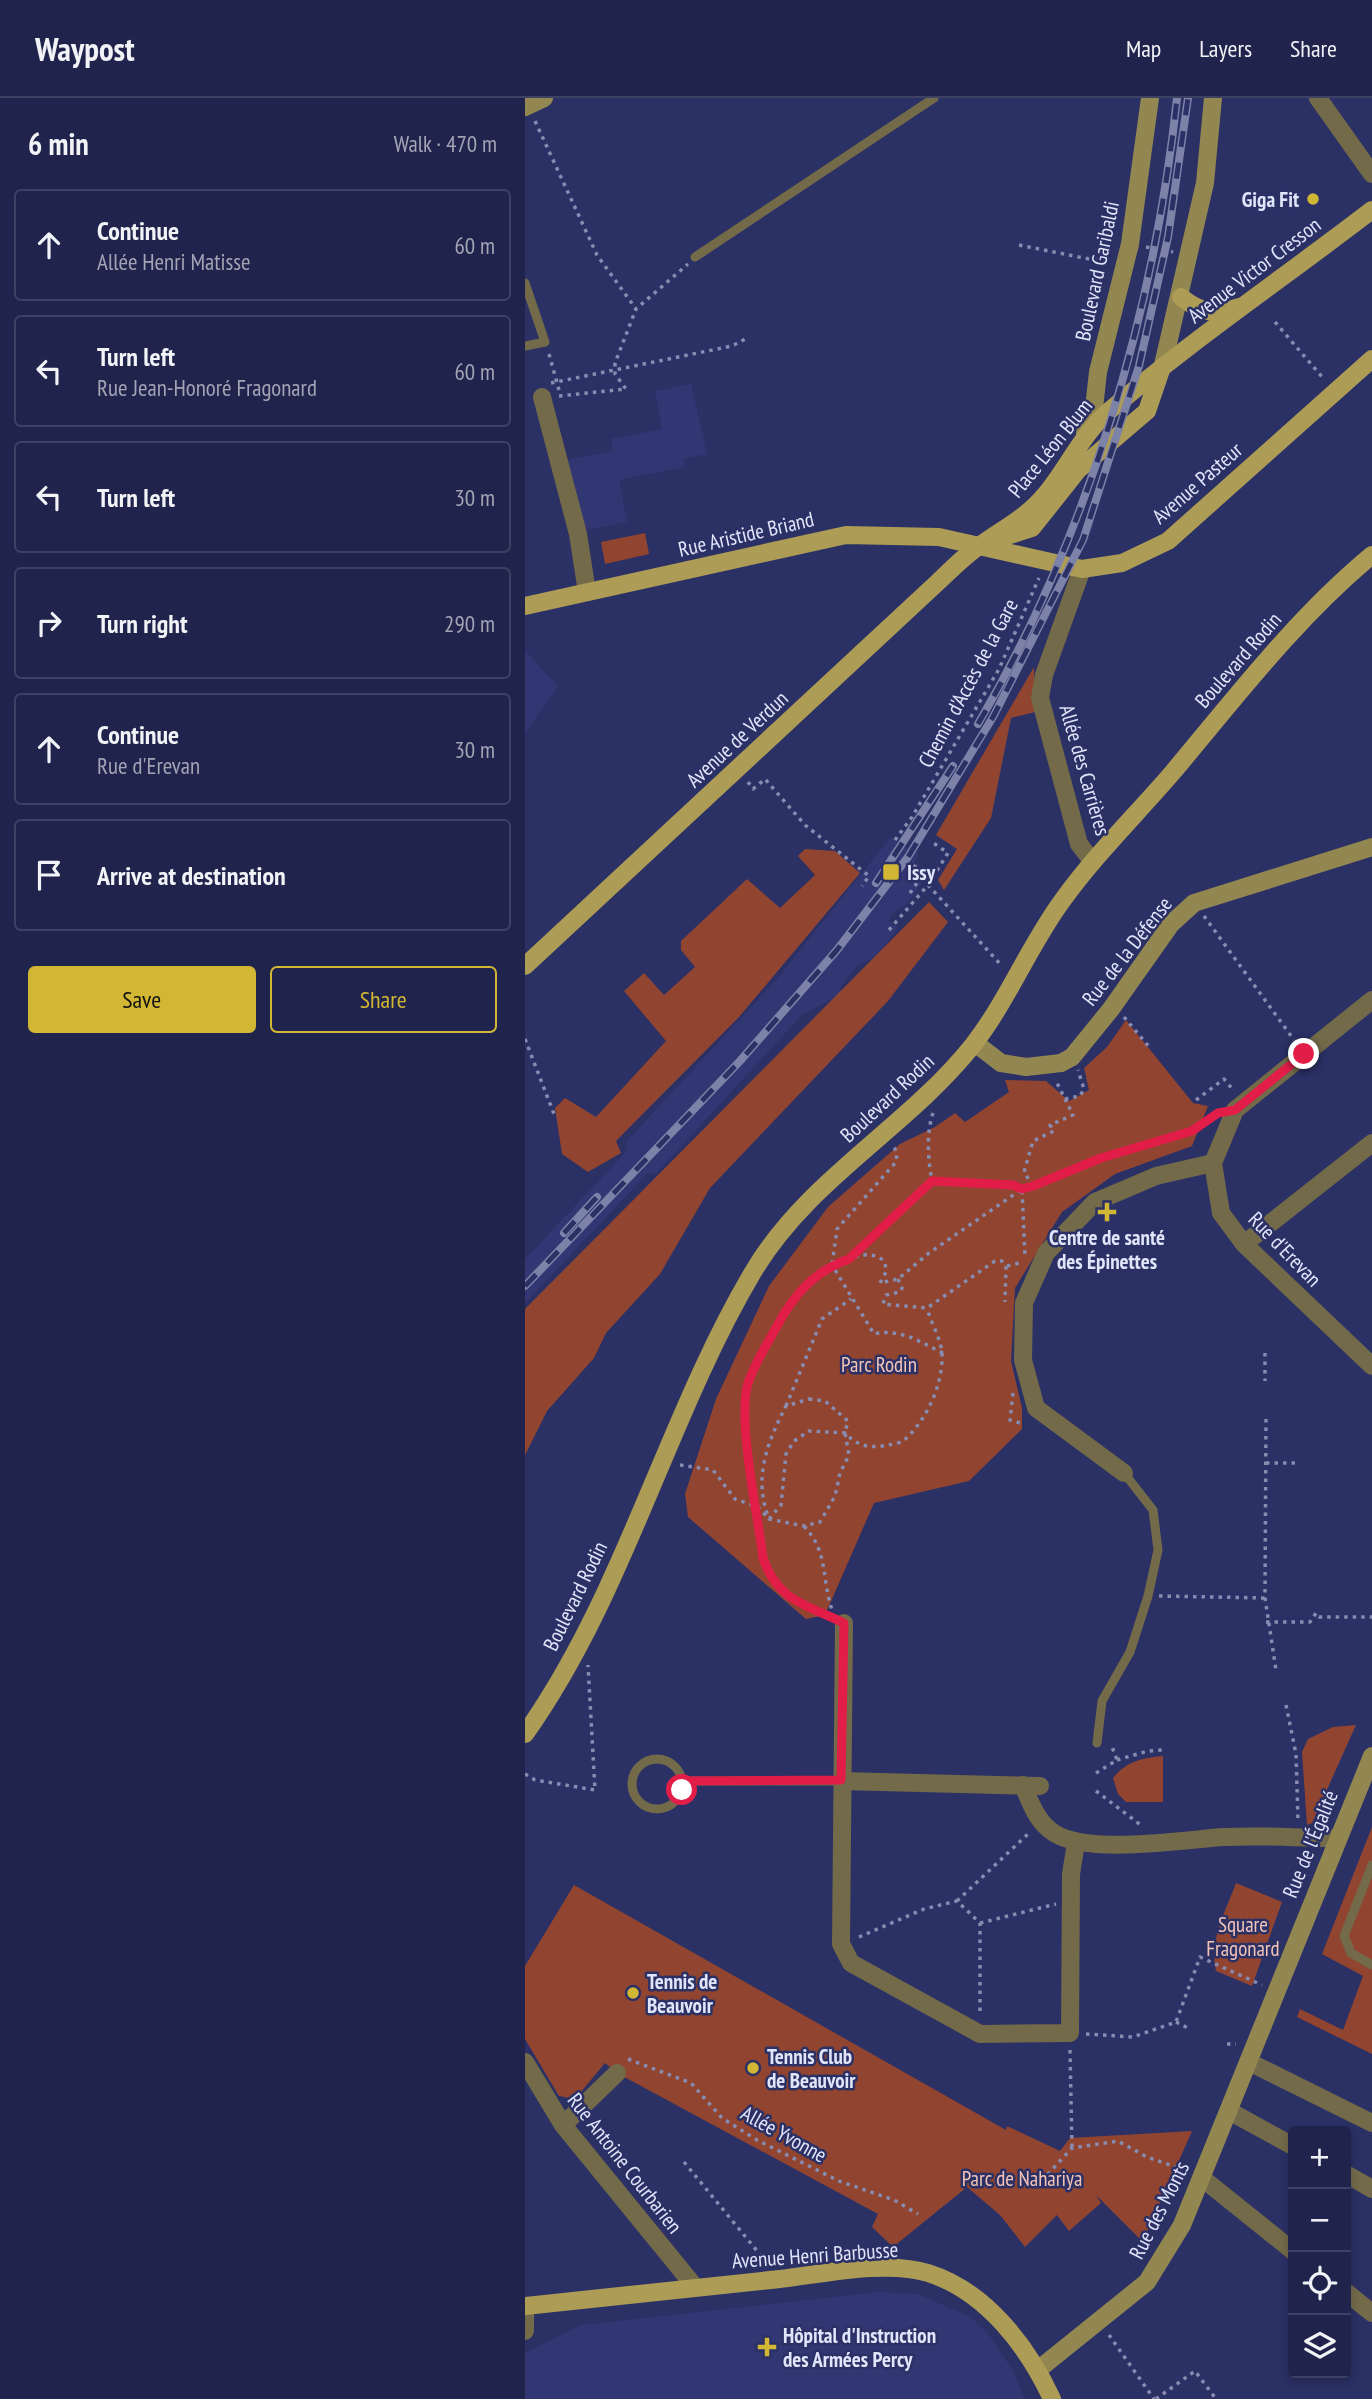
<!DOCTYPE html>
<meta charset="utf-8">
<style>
body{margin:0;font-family:"PT Sans Narrow",sans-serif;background:#2d3056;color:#f1f3f6}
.controls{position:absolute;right:21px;bottom:21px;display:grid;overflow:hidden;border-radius:7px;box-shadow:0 4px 10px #0003}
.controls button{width:63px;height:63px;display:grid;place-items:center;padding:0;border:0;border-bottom:2px solid #3d4164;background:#20244c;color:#f1f3f6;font:35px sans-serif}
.stop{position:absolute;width:21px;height:21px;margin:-16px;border:5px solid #e11d48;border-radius:50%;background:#fff}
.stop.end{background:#e11d48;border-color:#fff;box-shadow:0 2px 7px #0008}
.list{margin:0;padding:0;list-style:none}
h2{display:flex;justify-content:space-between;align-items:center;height:91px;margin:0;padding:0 28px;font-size:30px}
h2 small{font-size:23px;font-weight:400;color:#a2a4b5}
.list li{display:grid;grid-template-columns:46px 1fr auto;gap:21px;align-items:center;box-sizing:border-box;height:112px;margin:0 14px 14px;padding:0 14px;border:2px solid #3d4164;border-radius:7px}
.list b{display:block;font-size:26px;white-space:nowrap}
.list p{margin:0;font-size:23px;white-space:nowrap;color:#a2a4b5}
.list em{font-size:23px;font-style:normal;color:#a2a4b5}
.actions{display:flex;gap:14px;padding:21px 28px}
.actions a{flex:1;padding:16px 0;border:2px solid #d2b735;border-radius:7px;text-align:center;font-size:24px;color:#d2b735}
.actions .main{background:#d2b735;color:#111}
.icon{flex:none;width:38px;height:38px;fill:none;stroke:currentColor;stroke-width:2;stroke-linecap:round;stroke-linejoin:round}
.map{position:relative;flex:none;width:847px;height:2301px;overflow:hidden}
header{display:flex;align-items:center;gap:42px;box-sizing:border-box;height:98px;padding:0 35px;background:#20244c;border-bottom:2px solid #3d4164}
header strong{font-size:33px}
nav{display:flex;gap:38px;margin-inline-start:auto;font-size:24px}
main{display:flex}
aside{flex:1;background:#20244c}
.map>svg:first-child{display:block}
</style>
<header>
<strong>Waypost</strong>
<nav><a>Map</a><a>Layers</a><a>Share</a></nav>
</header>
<main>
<aside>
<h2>6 min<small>Walk · 470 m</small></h2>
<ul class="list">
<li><svg class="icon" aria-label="ahead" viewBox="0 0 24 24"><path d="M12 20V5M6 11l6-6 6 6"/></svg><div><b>Continue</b><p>Allée Henri Matisse</p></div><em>60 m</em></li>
<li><svg class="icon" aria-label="left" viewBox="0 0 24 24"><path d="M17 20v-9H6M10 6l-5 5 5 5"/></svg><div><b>Turn left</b><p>Rue Jean-Honoré Fragonard</p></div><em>60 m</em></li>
<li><svg class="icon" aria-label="left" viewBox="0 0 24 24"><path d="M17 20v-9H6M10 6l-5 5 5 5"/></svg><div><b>Turn left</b></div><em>30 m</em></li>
<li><svg class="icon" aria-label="right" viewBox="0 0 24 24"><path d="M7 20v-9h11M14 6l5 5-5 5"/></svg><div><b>Turn right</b></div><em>290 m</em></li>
<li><svg class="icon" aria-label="ahead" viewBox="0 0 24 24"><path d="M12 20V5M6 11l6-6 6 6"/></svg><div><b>Continue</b><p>Rue d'Erevan</p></div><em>30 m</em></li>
<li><svg class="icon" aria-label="arrive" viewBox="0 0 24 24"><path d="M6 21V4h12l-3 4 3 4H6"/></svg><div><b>Arrive at destination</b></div></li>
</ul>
<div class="actions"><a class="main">Save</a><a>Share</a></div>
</aside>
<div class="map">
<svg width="847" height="2301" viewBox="0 0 847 2301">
<rect width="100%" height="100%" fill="#2b3065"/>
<!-- built -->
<g fill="#323773">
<path d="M166,286l16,70 -23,5 1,8 -66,13 8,42 -46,9 -15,-71 47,-9 -2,-12 51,-10 -7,-38z"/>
<path d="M0,553l33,35 -33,47z"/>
<path d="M366,739l28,17 -5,8 15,10 -21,31 -16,11 -3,7 9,7 -22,29 -17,7 -19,24 1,6 -39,21 -147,160 -7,-2 -123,130v-44l102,-108 -1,-9 150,-162z"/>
<path d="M353,2194l39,2 52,22 18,16 25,37 13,30h-500v-46l56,-28z"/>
</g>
<!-- green -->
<g fill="#914530">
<path d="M120,435l4,21 -44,10 -4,-22z"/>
<path d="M509,569l1,45 -24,6 -20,100 -47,72 -6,-10 19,-31 -21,-14z"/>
<path d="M280,751l30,2 25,22 -121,144 -123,124 5,12 -33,19 -26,-18 -7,-46 10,-10 31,19 70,-76 -42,-50 20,-18 20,22 31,-28 -14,-17v-9l66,-62 33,29 35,-33 -17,-19z"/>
<path d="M404,804l19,20 -60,79 -178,187 -50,86 -54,59 -12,25 -47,53 -22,44v-146z"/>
<path d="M601,922l67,83 15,3 -16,40 -77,28 -53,38 -47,76 -4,73 11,47v21l-53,52 -95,22 -49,112 -19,4 -118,-102 -3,-23 31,-95 53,-113 59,-79 72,-63 35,-17 20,-14 10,9 44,-30 -4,-12 41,1 23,20 20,-11 -5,-22 23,-21z"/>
<path d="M831,1627l-44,98 -5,2 -5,-73 6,-13 25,-12z"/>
<path d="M638,1658v46h-37l-8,-8 -5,-16c13,-17 30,-20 50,-22z"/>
<path d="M847,1729v227l-75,-37 3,-8 43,21 20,-54 -41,-22z"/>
<path d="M711,1785l46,19 -30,84 -36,-15c-7,-32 9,-58 20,-88z"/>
<path d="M49,1787l432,245 1,-4 53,25 10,-13 122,-7 -49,111 -47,-47 5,8 -32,28 -12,-16 -32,32 -25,-32 -33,-28 -74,60 -21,-20 6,-13 -261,-141 -12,-10 -30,36 -16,-3 -34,-57v-73z"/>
</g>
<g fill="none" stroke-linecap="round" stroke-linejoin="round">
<!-- path -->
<g stroke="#878cb0" stroke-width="3.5" stroke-dasharray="3.5 5" stroke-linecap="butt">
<path d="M10,23l62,134 39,54"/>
<path d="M494,147l90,18"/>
<path d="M621,149l27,5"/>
<path d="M750,224l48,56"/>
<path d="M24,256l10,36"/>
<path d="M26,285l181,-37 17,-9"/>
<path d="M34,298l67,-7 -11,-15v-11l21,-54 52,-45"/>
<path d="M223,684l5,7 12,-10 40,46 64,51 -7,10"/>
<path d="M370,742l17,-23 87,-148 40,-91"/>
<path d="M403,787l20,-32 -16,-11"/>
<path d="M385,795l14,-20 -11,-8"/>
<path d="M679,818l90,124"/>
<path d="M364,832l39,-45 74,81"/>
<path d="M599,919l26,31"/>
<path d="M0,941l29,75"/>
<path d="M540,1001l15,-3 4,-7 -6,-19"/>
<path d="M671,1002l28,-21 10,12"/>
<path d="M408,1015c-7,20 -5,47 -1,68l81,4 9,4 3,67"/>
<path d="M508,1088l-9,-14 9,-31 21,-10 -4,-6 23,-10 -17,-34"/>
<path d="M327,1158l80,-75"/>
<path d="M482,1168l16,-4"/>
<path d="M373,1181l4,9 -2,4 -14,3 -3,9 44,4 68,-47h7l4,5 -1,36"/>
<path d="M418,1255c-23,-11 -43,-25 -69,-19l-42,-69c18,-6 37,-18 53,-3l1,10 -6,11 18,-4 31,-26 93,-64 79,-31 91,-27 21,-15"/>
<path d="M740,1255v28"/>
<path d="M488,1295l-3,27 13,4"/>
<path d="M284,1301l16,2 23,20 -3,12 4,22 -9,18 -5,23 -15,26 -16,4 -35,-7c-16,-41 -2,-76 17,-113z"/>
<path d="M261,1308l36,-87 29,-20"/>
<path d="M741,1321l-1,179 11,72"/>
<path d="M741,1365h30"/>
<path d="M155,1367l33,5 22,29 23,8 11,12 12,-14 5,-51 8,-13 15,-10 36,2c18,19 34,14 57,9 23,-19 41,-56 40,-87 0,-14 -11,-32 -15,-47"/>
<path d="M279,1428c25,27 17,51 28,84"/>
<path d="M634,1498l106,2"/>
<path d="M304,1518c-33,-19 -52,-17 -66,-58l-17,-125 2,-49 37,-74 20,-26 27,-19 5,-36 59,-67 1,-10 -4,-6"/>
<path d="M741,1524h44l6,-9 3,4h53"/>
<path d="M761,1607l10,49 2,67"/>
<path d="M592,1662l31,-9 15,-1"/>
<path d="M571,1675l21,-13 -6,-16"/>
<path d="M0,1676l10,6 60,10 -7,-125"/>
<path d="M571,1693l46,35"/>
<path d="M432,1803l72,-68"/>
<path d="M455,1825l76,-19"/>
<path d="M334,1839l65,-28 33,-8 23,22v91"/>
<path d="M651,1924l14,7"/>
<path d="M561,1936l47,3 43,-15 24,-65 62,28"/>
<path d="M702,1946h9"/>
<path d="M545,1952l2,98"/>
<path d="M103,1961l63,24 31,35 35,22 82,41 55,19 24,14"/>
<path d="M159,2064l83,101"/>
<path d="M511,2089l36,-39 46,-7 29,16 40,14"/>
<path d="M584,2237l45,64"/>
<path d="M631,2301l39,-28 21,28"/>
</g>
<!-- lane -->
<g stroke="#726a49" stroke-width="9">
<path d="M170,159l239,-159"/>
<path d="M0,185l20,59 -20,4"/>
<path d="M572,1645l5,-42 28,-49 18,-56 10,-46 -5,-40 -29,-37"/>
<circle cx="132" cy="1686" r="25"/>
<path d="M157,1683h159"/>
<path d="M847,1767l-28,71 7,17 21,12"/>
</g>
<!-- street -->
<g stroke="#726a49" stroke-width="18">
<path d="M793,0l54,76"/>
<path d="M17,299l36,137 9,58"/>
<path d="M557,471l-38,106 -4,23 39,146 14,18"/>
<path d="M847,902l-137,110 -22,53 8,50 23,31 128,122"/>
<path d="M719,1146l128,-101"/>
<path d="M599,1375l-88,-65 -13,-48 1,-57 22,-50 49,-51 61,-26 57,-13"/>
<path d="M319,1525l-3,321 10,19 129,71 90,-1 1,-159 5,-31"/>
<path d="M316,1683l199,5"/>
<path d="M498,1687c8,19 14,37 31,48 34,22 129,7 170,4 37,-2 75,1 112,1"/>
<path d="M0,1964l38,63 132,162"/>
<path d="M724,1964l123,61"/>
<path d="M704,2013l64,35"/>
<path d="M38,2027l54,-52"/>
<path d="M821,2076l26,15"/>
<path d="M677,2080l91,73"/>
<path d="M821,2194l26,21"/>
<path d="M0,2216v17"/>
</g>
<!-- secondary -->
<g stroke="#938751" stroke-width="18">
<path d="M0,9l19,-9"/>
<path d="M638,267l42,-182 8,-85"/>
<path d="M560,335l8,-16 5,-45 32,-128 20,-146"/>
<path d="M450,945l26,20 25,4 35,-4 11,-6 39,-48 60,-85 23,-21 178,-56"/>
<path d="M514,2271l108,-87 35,-57 190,-469"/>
</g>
<!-- primary -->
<g stroke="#ad9c55" stroke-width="18">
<path d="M656,199c20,16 34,18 58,10"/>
<path d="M482,438l25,-8 46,-58 69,-59 15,-44"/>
<path d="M0,508l321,-71 93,2 143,32 40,-6 46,-22 204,-182"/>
<path d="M0,868l413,-384c14,-13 28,-28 44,-38 22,-16 45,-27 63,-49 22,-26 37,-61 64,-84 84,-72 176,-134 263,-201"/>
<path d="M0,1636c100,-141 141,-315 228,-462 55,-93 154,-144 220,-227 35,-45 56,-99 89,-144 33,-46 74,-86 111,-129 63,-75 123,-154 199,-217"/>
<path d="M0,2208c85,-9 170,-18 255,-27 43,-5 107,-19 148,-6 58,18 100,74 124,126"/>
</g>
<!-- rail casing -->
<g stroke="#7d82a8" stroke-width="8">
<g id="rail">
<path d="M453,626c110,-188 176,-410 199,-626"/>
<path d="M351,785l77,-117"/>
<path d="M39,1135l33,-36"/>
<path d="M0,1188l215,-225 97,-111 71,-93 85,-140 90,-177 56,-174 29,-129 20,-139"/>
</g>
</g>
<!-- rail -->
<use href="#rail" stroke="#2b3065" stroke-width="5" stroke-dasharray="16" stroke-linecap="butt"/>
</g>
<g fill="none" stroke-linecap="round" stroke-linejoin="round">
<!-- route -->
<path stroke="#e11d48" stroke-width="9" d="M157,1692l1,-9 158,-1 3,-157c-37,-18 -67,-22 -81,-65 -5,-43 -26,-137 -15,-175 7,-20 19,-39 29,-57 17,-32 38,-55 72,-67l83,-78 81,4 9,4 11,-3 68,-28 91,-27 26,-18 17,-3 69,-56"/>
</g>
<!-- markers -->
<g fill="#d2b735" stroke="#2b3065" stroke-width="2.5">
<circle cx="788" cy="101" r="7"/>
<rect x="357" y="765" width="18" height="18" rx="3.5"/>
<path d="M578.5 1103.5h7v7h7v7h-7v7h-7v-7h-7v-7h7z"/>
<circle cx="108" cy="1895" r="7"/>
<circle cx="228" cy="1970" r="7"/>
<path d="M238.5 2238.5h7v7h7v7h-7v7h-7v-7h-7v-7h7z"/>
</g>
<g text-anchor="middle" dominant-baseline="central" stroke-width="5" stroke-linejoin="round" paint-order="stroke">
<!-- poi labels -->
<g font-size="21" font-weight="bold" fill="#e1e5fa" stroke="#2b3065" text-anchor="start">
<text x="774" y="101" text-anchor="end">Giga Fit</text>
<text x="382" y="774">Issy</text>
<text x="582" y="1139" text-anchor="middle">Centre de santé<tspan x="582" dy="24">des Épinettes</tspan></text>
<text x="122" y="1883">Tennis de<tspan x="122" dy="24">Beauvoir</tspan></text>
<text x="242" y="1958">Tennis Club<tspan x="242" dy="24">de Beauvoir</tspan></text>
<text x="258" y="2237">Hôpital d'Instruction<tspan x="258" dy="24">des Armées Percy</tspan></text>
</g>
<!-- street labels -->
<g font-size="21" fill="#e1e5fa" stroke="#2b3065">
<text transform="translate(729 172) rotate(-37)">Avenue Victor Cresson</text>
<text transform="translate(572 173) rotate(-78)">Boulevard Garibaldi</text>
<text transform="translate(525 350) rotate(-51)">Place Léon Blum</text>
<text transform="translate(672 385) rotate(-41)">Avenue Pasteur</text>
<text transform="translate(221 436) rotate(-13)">Rue Aristide Briand</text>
<text transform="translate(713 562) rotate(-49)">Boulevard Rodin</text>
<text transform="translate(443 585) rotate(-62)">Chemin d'Accès de la Gare</text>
<text transform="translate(212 641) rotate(-43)">Avenue de Verdun</text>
<text transform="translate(560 672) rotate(74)">Allée des Carrières</text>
<text transform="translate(602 853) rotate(-52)">Rue de la Défense</text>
<text transform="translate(362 1000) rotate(-43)">Boulevard Rodin</text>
<text transform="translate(760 1151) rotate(46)">Rue d'Erevan</text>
<text transform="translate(50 1498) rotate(-64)">Boulevard Rodin</text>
<text transform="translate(785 1746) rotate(-68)">Rue de l'Égalité</text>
<text transform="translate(259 2036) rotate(29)">Allée Yvonne</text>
<text transform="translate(100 2065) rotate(52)">Rue Antoine Courbarien</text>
<text transform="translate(634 2112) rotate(-63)">Rue des Monts</text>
<text transform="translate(290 2157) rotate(-4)">Avenue Henri Barbusse</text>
</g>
<!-- park labels -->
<g font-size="21" fill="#f3c5b8" stroke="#2b3065">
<text x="354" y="1266">Parc Rodin</text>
<text x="718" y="1826">Square<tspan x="718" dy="24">Fragonard</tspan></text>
<text x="497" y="2080">Parc de Nahariya</text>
</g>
</g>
</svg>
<div class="controls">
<button>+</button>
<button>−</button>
<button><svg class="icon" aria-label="locate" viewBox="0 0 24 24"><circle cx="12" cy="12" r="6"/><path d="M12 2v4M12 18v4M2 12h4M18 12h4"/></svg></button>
<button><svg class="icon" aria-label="layers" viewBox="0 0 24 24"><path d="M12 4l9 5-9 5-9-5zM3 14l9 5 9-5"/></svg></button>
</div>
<div class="stop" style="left:157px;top:1692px"></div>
<div class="stop end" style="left:779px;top:956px"></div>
</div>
</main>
